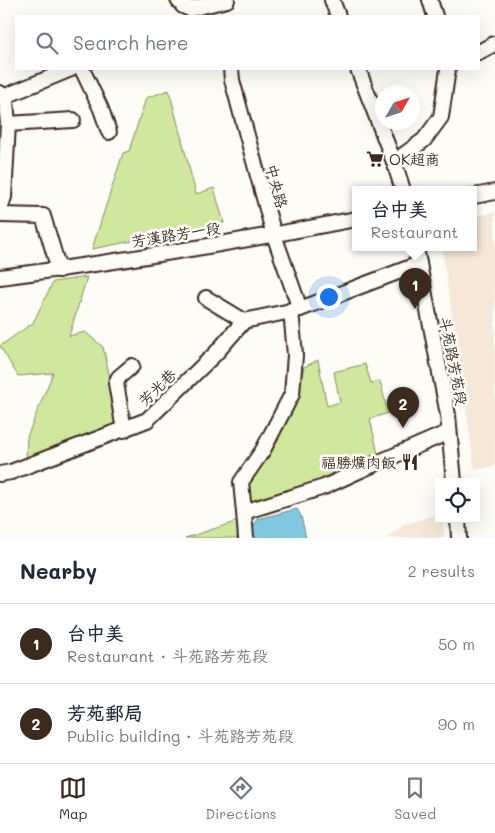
<!DOCTYPE html>
<meta charset="utf-8">
<style>
body{margin:0;font-family:Mali,"LXGW WenKai TC",sans-serif;background:#f6f6f7;color:#1f2937}
.controls{position:absolute;right:15px;bottom:15px;display:grid;overflow:hidden;border-radius:0px;box-shadow:0 5px 20px #0002}
.controls button{width:45px;height:45px;display:grid;place-items:center;padding:0;border:0;border-bottom:1px solid #e0e1e3;background:#fff;color:#1f2937;font:25px sans-serif}
.compass{position:absolute;left:375px;top:85px;width:45px;height:45px;border-radius:50%;background:#fff;box-shadow:0 5px 20px #0002;rotate:51deg}
.you{position:absolute;left:328px;top:296px;width:18px;height:18px;margin:-12px;border:4px solid #fff;border-radius:50%;background:#1a73e8;box-shadow:0 0 0 8px #1a73e833}
.badge{display:grid;place-items:center;width:32px;height:32px;border-radius:50%;background:#3b2a1e;color:#fff;font-size:16px;font-weight:700}
.pin{position:absolute;translate:-50% -41px;filter:drop-shadow(0 1px 2px #0008)}
.pin::after{content:'';position:absolute;top:26px;width:18px;height:15px;background:inherit;clip-path:polygon(0 0,100% 0,50% 100%)}
.popup{position:absolute;left:352px;top:186px;width:125px;height:65px;box-sizing:border-box;display:grid;place-content:center;border-radius:0px;background:#fff;filter:drop-shadow(0 1px 4px #0005);font-size:16px;white-space:nowrap;color:#747a83}
.popup b{font-size:19px;color:#1f2937}
.popup::after{content:'';position:absolute;left:50%;top:100%;margin-left:-10px;border:10px solid transparent;border-top-color:#fff}
.list{margin:0;padding:0;list-style:none}
h2{display:flex;justify-content:space-between;align-items:center;height:65px;margin:0;padding:0 20px;font-size:21px}
h2 small{font-size:16px;font-weight:400;color:#747a83}
.list li{display:grid;grid-template-columns:32px 1fr auto;gap:15px;align-items:center;box-sizing:border-box;height:80px;padding:0 20px;border-top:1px solid #e0e1e3}
.list b{display:block;font-size:19px;white-space:nowrap}
.list p{margin:0;font-size:16px;white-space:nowrap;color:#747a83}
.list em{font-size:16px;font-style:normal;color:#747a83}
.icon{flex:none;width:28px;height:28px;fill:none;stroke:currentColor;stroke-width:2;stroke-linecap:round;stroke-linejoin:round}
.map{position:relative;flex:none;width:495px;height:538px;overflow:hidden}
.search{position:absolute;background:#fff;box-shadow:0 5px 20px #0002;left:15px;right:15px;top:15px;height:55px;display:flex;align-items:center;gap:12px;box-sizing:border-box;padding:0 18px;border-radius:0px;color:#747a83;font-size:19px}
.sheet{height:225px;background:#fff}
nav{display:flex;justify-content:space-around;align-items:center;box-sizing:border-box;height:70px;border-top:1px solid #e0e1e3;background:#fff;font-size:14px;color:#747a83}
nav a{display:grid;justify-items:center;gap:2px}
nav .on{color:#3b2a1e}
.map>svg:first-child{display:block}
</style>
<div class="map">
<svg width="495" height="538" viewBox="0 0 495 538">
<rect width="100%" height="100%" fill="#fdfcf7"/>
<filter id="ink" filterUnits="userSpaceOnUse"><feTurbulence type="fractalNoise" baseFrequency=".02" numOctaves="2"/><feDisplacementMap in="SourceGraphic" scale="10" xChannelSelector="R" yChannelSelector="G"/><feConvolveMatrix kernelMatrix="1 2 1 2 8 2 1 2 1" color-interpolation-filters="sRGB"/></filter>
<g filter="url(#ink)">
<!-- built -->
<g fill="#f5e8d9">
<path d="M495,212v254l-20,4 -33,-222h32v-32z"/>
<path d="M439,514v5h4l1,19h-57l18,-14z"/>
</g>
<!-- green -->
<g fill="#cfe89e" stroke="#85895e">
<path d="M169,90l27,104 18,-6 10,35 -132,26 31,-96 6,-2 17,-53z"/>
<path d="M87,277l-18,59 16,-4 18,15 17,75 -94,39 1,-24 26,-64 -35,3 -18,-30 33,-23 20,-41z"/>
<path d="M318,360l9,46 13,-4 -6,-30 31,-8 6,19 9,-2 8,32 -18,6 8,35 -51,26 -76,25 -2,-24 47,-81 8,-33z"/>
<path d="M244,519l2,19h-61l7,-2z"/>
</g>
<!-- water -->
<path fill="#81c8e1" stroke="#658993" d="M297,509l4,7 5,22h-52l-2,-9 6,-10z"/>
<g fill="none" stroke-linecap="round" stroke-linejoin="round">
<!-- minor casing -->
<g stroke="#3b2a1e" stroke-width="18">
<g id="minor">
<path d="M178,0l5,6 7,3 37,-9"/>
<path d="M332,0l6,16"/>
<path d="M430,0l5,16"/>
<path d="M479,52l15,-8"/>
<path d="M82,69l19,40 8,23"/>
<path d="M231,69l1,11 42,155 26,74"/>
<path d="M358,69l36,93 9,28"/>
<path d="M0,93l6,9 2,22 -4,73 -4,12"/>
<path d="M3,97l68,-28"/>
<path d="M8,124l65,-4"/>
<path d="M394,162l30,-22 17,-23 7,-48"/>
<path d="M474,196l21,-4"/>
<path d="M0,215l43,1 16,54"/>
<path d="M416,248l32,167 6,67"/>
<path d="M0,277c119,-15 238,-35 356,-58"/>
<path d="M206,298l38,23"/>
<path d="M124,430l-8,-47 3,-6 13,-11"/>
<path d="M0,474l11,-2 136,-52 69,-67 28,-32 56,-12 119,-45"/>
<path d="M244,512l-3,-30 22,-32 29,-56 3,-39 -4,-45"/>
<path d="M458,519l1,19"/>
<path d="M246,538l-2,-26 80,-25 37,-17 88,-38"/>
</g>
</g>
<!-- minor -->
<use href="#minor" stroke="#fdfcf7" stroke-width="14"/>
</g>
</g>
<!-- icons -->
<defs>
<g id="supermarket-bare" transform="scale(1.35)"><path d="M-6-5.5h2.5l.6 2H6L4.5 2H-2.5L-4.4-4H-6ZM-1.5 3.2a1.3 1.3 0 1 0 .1 0ZM3 3.2a1.3 1.3 0 1 0 .1 0Z" fill="#3b2a1e" stroke="#fdfcf7" stroke-width="2.5" paint-order="stroke"/></g>
<g id="restaurant-bare" transform="scale(1.35)"><path d="M-5-6h1v4h1v-4h1v4h1v-4h1v5L-1.5 .5V6h-2V.5L-5-1ZM5-6V6H3V1.5H1.5Q1.5-4 5-6Z" fill="#3b2a1e" stroke="#fdfcf7" stroke-width="2.5" paint-order="stroke"/></g>
</defs>
<g fill-rule="evenodd">
<use href="#supermarket-bare" x="375" y="159"/>
<use href="#restaurant-bare" x="410" y="462"/>
</g>
<g text-anchor="middle" dominant-baseline="central" stroke-width="5" stroke-linejoin="round" paint-order="stroke">
<!-- poi labels -->
<g font-size="15" fill="#3b2a1e" stroke="#fdfcf7" text-anchor="start">
<text x="389" y="159">OK超商</text>
<text x="396" y="462" text-anchor="end">福勝爌肉飯</text>
</g>
<!-- street labels -->
<g font-size="15" fill="#3b2a1e" stroke="#fdfcf7">
<text transform="translate(277 186) rotate(75)">中央路</text>
<text transform="translate(176 234) rotate(-9)">芳漢路芳一段</text>
<text transform="translate(454 361) rotate(79)">斗苑路芳苑段</text>
<text transform="translate(157 387) rotate(-44)">芳光巷</text>
</g>
</g>
</svg>
<div class="controls">
<button><svg class="icon" aria-label="locate" viewBox="0 0 24 24"><circle cx="12" cy="12" r="6"/><path d="M12 2v4M12 18v4M2 12h4M18 12h4"/></svg></button>
</div>
<svg class="compass" viewBox="-18 -18 36 36"><path d="M0-13l5 13h-10z" fill="#e53935"/><path d="M0 13l5-13h-10z" fill="#747a83"/></svg>
<div class="you"></div>
<div class="pin badge" style="left:415px;top:309px">1</div>
<div class="popup"><b>台中美</b>Restaurant</div>
<div class="pin badge" style="left:403px;top:428px">2</div>
<div class="search"><svg class="icon" aria-label="search" viewBox="0 0 24 24"><circle cx="10" cy="10" r="6"/><path d="M15 15l6 6"/></svg>Search here</div>
</div>
<section class="sheet">
<h2>Nearby<small>2 results</small></h2>
<ul class="list">
<li><span class="badge">1</span><div><b>台中美</b><p>Restaurant · 斗苑路芳苑段</p></div><em>50 m</em></li>
<li><span class="badge">2</span><div><b>芳苑郵局</b><p>Public building · 斗苑路芳苑段</p></div><em>90 m</em></li>
</ul>
</section>
<nav>
<a class="on"><svg class="icon" aria-label="map" viewBox="0 0 24 24"><path d="M3 6l6-2 6 2 6-2v14l-6 2-6-2-6 2zM9 4v14M15 6v14"/></svg>Map</a>
<a><svg class="icon" aria-label="directions" viewBox="0 0 24 24"><path d="M12 3l9 9-9 9-9-9zM9 14v-3h6M13 9l2 2-2 2"/></svg>Directions</a>
<a><svg class="icon" aria-label="saved" viewBox="0 0 24 24"><path d="M7 4h10v16l-5-4-5 4z"/></svg>Saved</a>
</nav>
